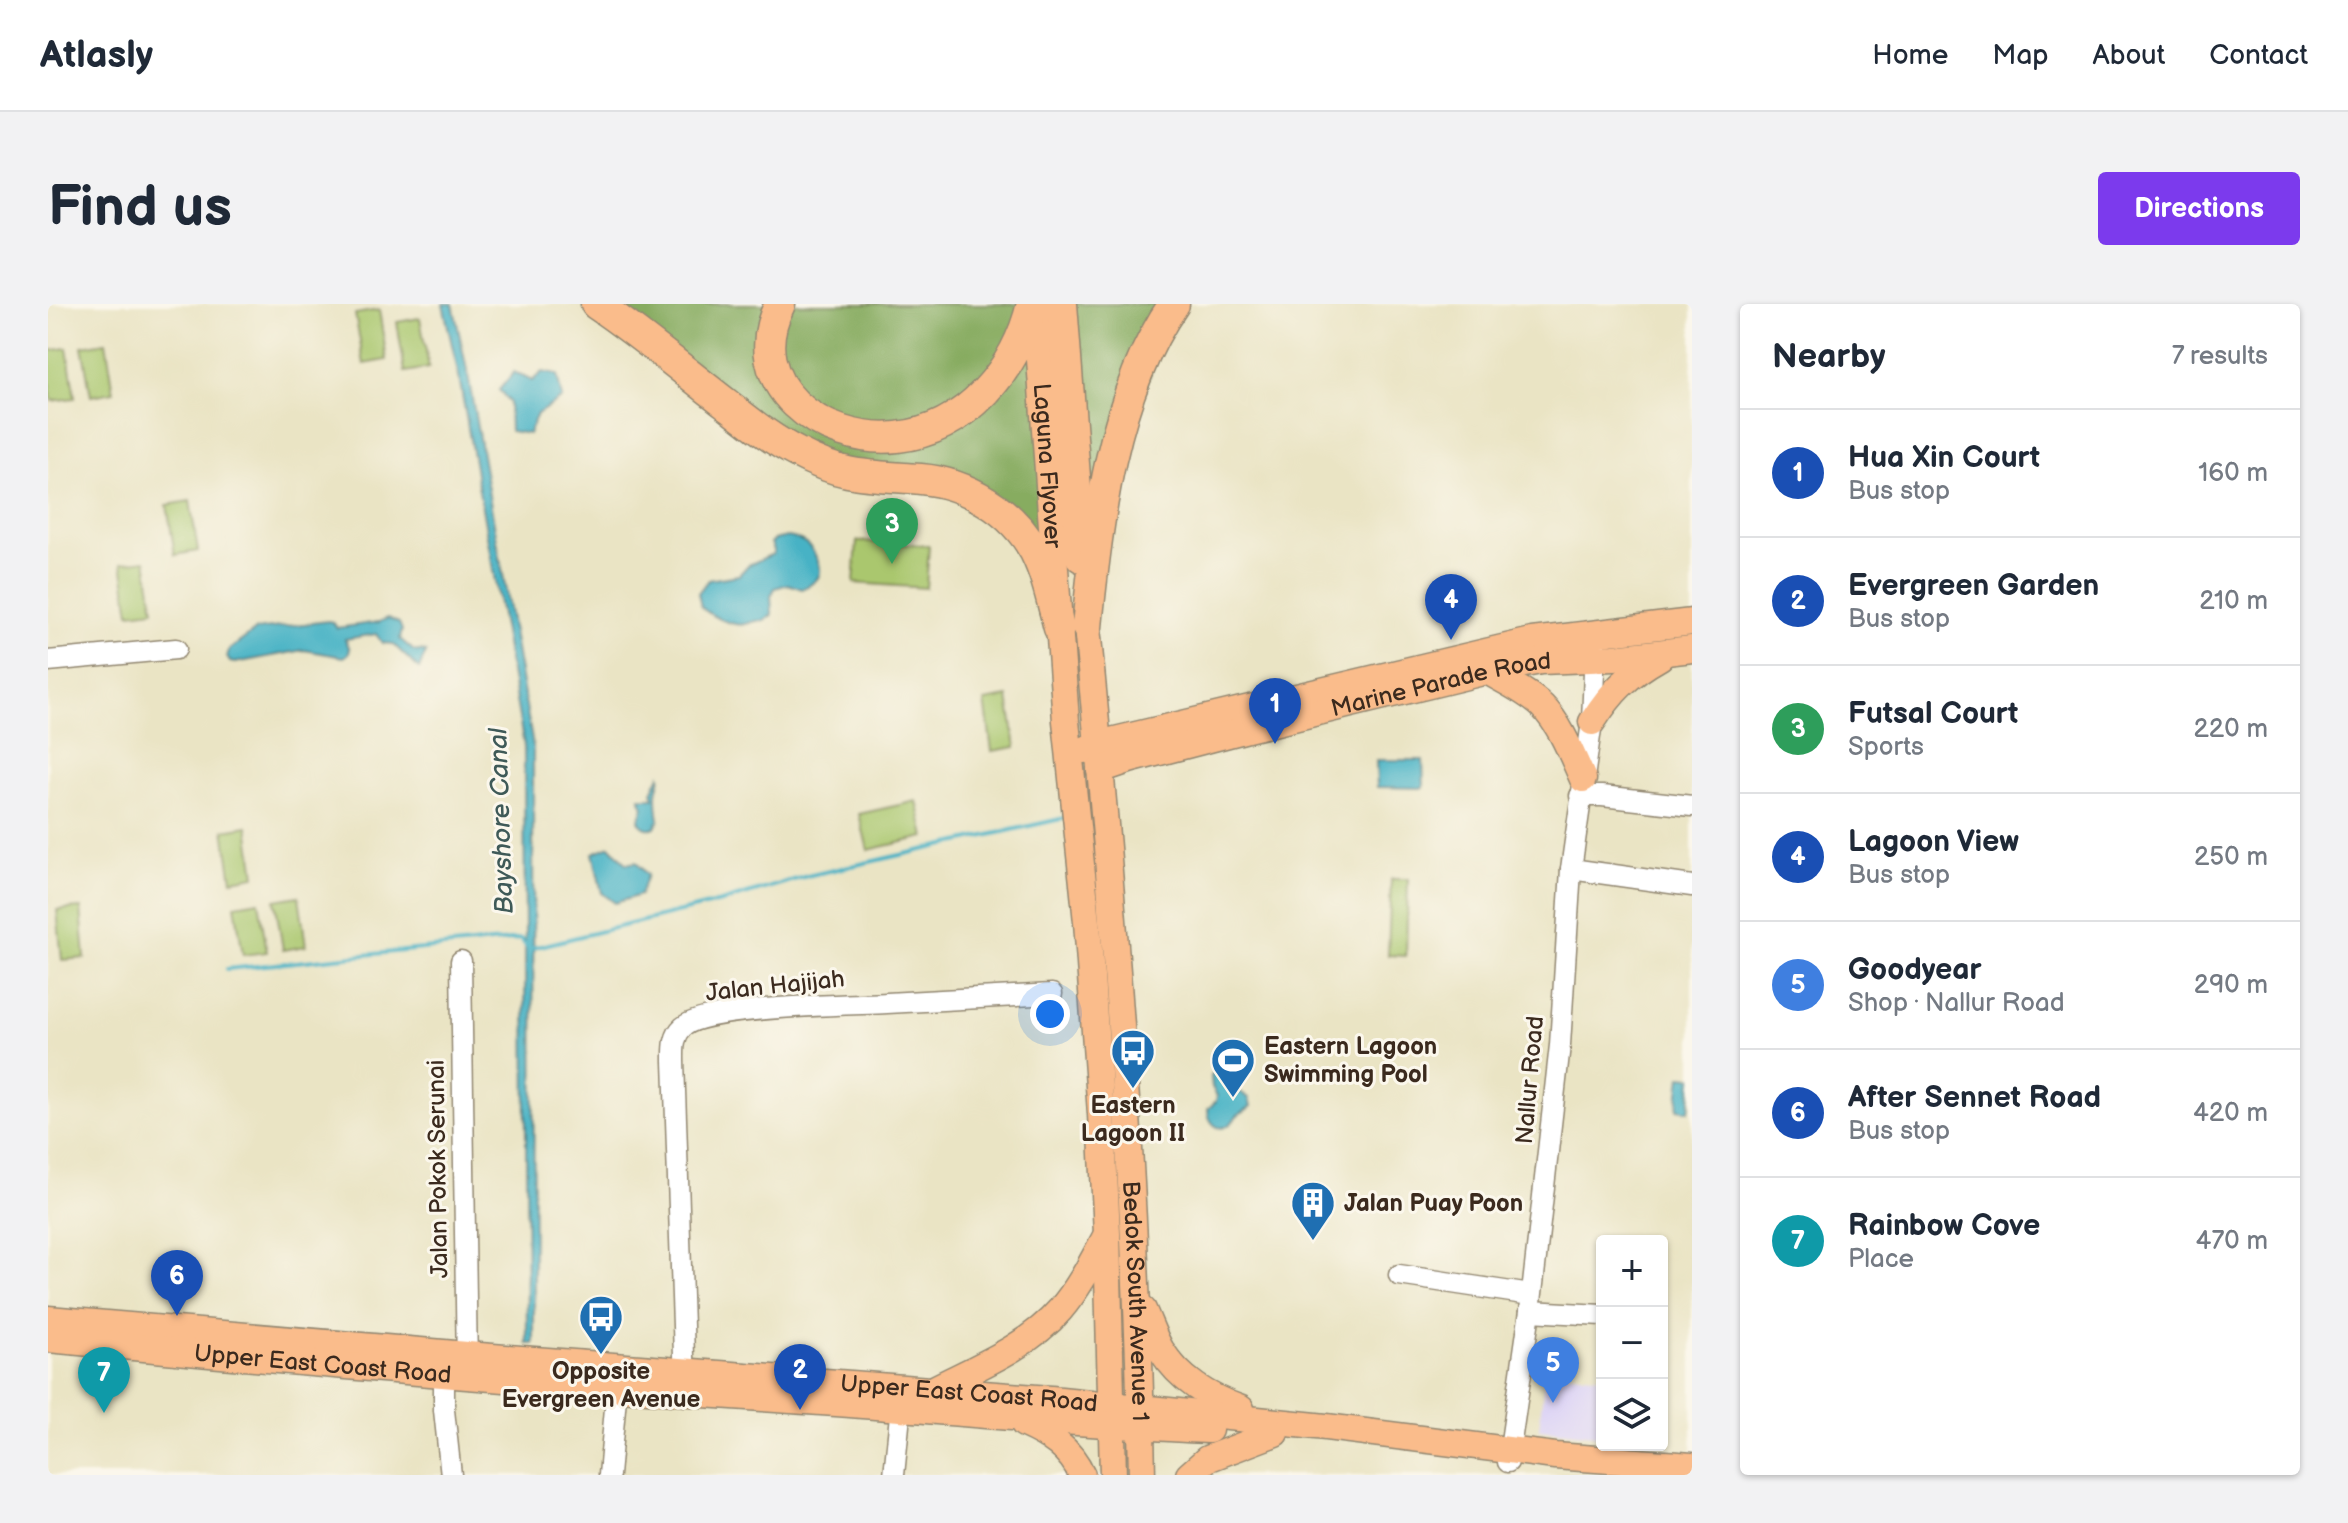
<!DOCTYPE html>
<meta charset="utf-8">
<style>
body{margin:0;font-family:"Balsamiq Sans",sans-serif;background:#f2f2f3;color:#1f2937}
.controls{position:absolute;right:24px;bottom:24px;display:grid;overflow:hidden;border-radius:8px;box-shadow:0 2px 6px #0004}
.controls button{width:72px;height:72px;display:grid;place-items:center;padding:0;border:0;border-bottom:2px solid #e0e1e3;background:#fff;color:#1f2937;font:40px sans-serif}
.you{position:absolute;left:1002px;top:710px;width:28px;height:28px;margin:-20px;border:6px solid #fff;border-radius:50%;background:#1a73e8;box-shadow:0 0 0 12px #1a73e833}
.badge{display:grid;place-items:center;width:52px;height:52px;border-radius:50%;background:#7c3aed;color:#fff;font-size:26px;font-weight:700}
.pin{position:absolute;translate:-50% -66px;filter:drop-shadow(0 2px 4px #0008)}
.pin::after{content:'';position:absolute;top:42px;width:28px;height:24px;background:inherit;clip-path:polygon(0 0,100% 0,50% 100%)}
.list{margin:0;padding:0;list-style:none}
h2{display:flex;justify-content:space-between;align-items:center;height:104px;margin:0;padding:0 32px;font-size:34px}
h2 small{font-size:26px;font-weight:400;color:#747a83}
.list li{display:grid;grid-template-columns:52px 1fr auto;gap:24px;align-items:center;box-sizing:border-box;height:128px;padding:0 32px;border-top:2px solid #e0e1e3}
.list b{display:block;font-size:30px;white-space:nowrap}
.list p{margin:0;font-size:26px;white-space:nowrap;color:#747a83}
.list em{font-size:26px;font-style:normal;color:#747a83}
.icon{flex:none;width:44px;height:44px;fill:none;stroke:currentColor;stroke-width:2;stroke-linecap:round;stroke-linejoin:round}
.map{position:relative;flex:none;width:1644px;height:1171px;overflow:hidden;border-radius:8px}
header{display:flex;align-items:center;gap:48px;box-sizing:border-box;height:112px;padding:0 40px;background:#fff;border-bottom:2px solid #e0e1e3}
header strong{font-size:38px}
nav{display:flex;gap:44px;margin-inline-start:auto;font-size:28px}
.intro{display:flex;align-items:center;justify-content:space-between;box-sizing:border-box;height:192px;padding:0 48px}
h1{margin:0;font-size:56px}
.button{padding:20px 36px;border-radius:8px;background:#7c3aed;color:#fff;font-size:28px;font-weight:700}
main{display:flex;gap:48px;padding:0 48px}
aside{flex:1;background:#fff;border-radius:8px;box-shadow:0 2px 6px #0004}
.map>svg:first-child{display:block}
</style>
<header>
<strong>Atlasly</strong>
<nav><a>Home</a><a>Map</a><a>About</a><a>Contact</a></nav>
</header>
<div class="intro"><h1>Find us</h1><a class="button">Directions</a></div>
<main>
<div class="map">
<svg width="1644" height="1171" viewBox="0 0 1644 1171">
<rect width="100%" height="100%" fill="#fbf7ec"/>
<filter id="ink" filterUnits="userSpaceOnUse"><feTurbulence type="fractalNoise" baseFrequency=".0125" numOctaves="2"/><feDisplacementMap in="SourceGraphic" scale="16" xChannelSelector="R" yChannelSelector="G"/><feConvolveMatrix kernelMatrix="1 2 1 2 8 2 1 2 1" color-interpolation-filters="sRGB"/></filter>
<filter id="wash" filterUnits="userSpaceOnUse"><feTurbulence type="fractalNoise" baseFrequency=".006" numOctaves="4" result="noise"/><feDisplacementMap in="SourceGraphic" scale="32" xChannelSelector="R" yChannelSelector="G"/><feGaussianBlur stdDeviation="1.8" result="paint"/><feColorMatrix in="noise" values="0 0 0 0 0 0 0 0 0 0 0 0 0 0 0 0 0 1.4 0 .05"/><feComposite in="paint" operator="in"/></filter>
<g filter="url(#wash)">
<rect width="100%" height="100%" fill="#eae4c4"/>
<!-- built -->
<path fill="#ded5f5" d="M1497,1067l57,6v59l-63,-7z"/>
<!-- green -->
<g fill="#aac76e" stroke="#727846" stroke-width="2">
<path d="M331,6l8,50 -23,4 -9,-50z"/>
<path d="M372,14l9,50 -24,4 -8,-50z"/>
<path d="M58,38l8,50 -23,4 -9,-50z"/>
<path d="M19,44l8,50 -23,3 -4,-22v-28z"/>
<path d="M142,197l8,50 -23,4 -8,-50z"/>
<path d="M809,237l72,5 -3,42 -72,-5z"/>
<path d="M98,256l8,50 -24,3 -8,-50z"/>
<path d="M960,393l8,50 -24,4 -7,-50z"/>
<path d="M869,497l8,36 -57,13 -9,-36z"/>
<path d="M200,522l7,50 -23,4 -8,-50z"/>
<path d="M1343,575h17l-2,77 -18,-1z"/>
<path d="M251,592l7,50 -23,4 -8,-50z"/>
<path d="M211,597l8,51 -24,3 -8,-50z"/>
<path d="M33,604l4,50 -23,2 -5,-50z"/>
</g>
<!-- forest -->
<g fill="#87ac61" stroke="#616b40" stroke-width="2">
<path d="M552,0h436l22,320 -67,-120 -154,-34z"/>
<path d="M1014,0h112l-78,229z"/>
</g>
<!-- water -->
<g fill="#47b2c5" stroke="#416e72" stroke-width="2">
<path d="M395,0h10l15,71 65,371 1,598h-7l-3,-598 -65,-369z"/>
<path d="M466,68l18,9 10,-9 15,3 5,23 -25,16 -9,20 -18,-3 -1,-29 -10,-12z"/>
<path d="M739,233c17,2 23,7 30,22 8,16 0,23 -15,30l-14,-5 -13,4 -4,8 1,19 -8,6c-9,-1 -10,1 -19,3 -13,3 -35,-9 -44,-17l-3,-14 10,-13 31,-5 9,-10 25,-11 1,-4 -3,-7 3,-3z"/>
<path d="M340,314l11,5 3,7 -2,9 14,12 12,1 -7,17 -26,-25 -11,-1 -6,-9 -31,5 5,10 -2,5 -4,3 -40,-7 -69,13 -5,-1 -3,-5 2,-7 27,-20 72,-9 5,1 4,6 42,-6z"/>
<path d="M1328,456h47l1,28 -47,-1z"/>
<path d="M612,471c2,9 -3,11 -3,19 0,9 0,16 2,25l-4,8c-7,3 -14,0 -16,-7l5,-13 -4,-9h14l-2,-6z"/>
<path d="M562,542l16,18 10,-2 11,13 -7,20 -25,8 -13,-10 -9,-40z"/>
<path d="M1178,764l7,5 3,16 13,9 2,8c-4,4 -8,5 -12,8 -6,4 -3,6 -9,10 -13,10 -22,-3 -22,-15l8,-8 1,-5 -5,-9 -1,-11 6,-6z"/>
<path d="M1633,772l11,1 -3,34 -12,-2z"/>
</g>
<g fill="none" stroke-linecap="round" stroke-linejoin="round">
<!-- stream -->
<path stroke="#47b2c5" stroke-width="4" d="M179,665l294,-30 7,10 193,-47 86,-26 258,-58"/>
</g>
</g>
<g filter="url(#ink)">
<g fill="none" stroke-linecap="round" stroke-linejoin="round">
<!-- minor casing -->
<g stroke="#928771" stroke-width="23">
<g id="minor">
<path d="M0,357l128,-12"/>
<path d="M1532,492h22l90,10"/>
<path d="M1523,565l121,17"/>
<path d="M413,657l6,408"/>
<path d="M1351,971l132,20"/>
<path d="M1482,1007l72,4"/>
<path d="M396,1057v49l7,65"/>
<path d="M637,1081l-11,-324c0,-12 -1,-25 9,-34 23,-21 167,-22 204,-24 55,-3 110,-6 165,-9"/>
<path d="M1460,1158l22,-151 30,-266 11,-176 21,-147 3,-77"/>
<path d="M561,1171l9,-100"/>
<path d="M846,1171l8,-80"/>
</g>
</g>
<!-- major casing -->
<g stroke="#928771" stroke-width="29">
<g id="major">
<path id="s1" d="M988,0l30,417 21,201 14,192 6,120 6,241"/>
<path id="s2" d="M1039,323c27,282 50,564 55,848"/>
<path d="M1439,367c19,11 39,20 55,35 19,19 30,49 41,73"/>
<path d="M1544,418c20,-31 36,-47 68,-65"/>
<path d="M1036,446l14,-6 434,-103 160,-19"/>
<path id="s3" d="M1052,466l29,-10 119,-31 239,-58 54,-10 73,-3 78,-9"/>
<path d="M1095,1006c6,13 11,28 18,40 19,30 47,47 80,59"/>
<path id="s4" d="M0,1015l419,36 584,44 275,28 229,29 137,10"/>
<path id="s5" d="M0,1035c262,25 525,47 788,64 124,9 248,22 373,27"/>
<path d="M886,1085c43,-22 94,-42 126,-79 19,-22 32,-48 46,-74"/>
<path d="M976,1120c25,11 46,24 58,51"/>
<path d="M1141,1171l18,-16 68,-26"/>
</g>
</g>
<!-- highway casing -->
<g stroke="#928771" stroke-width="33">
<g id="highway">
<path d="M548,0c46,31 88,67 131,100 23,18 45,36 71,49 46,25 73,22 123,26 46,4 92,32 114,73 12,24 17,50 24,76"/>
<path d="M732,0c-41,80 43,141 117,133 70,-7 120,-69 135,-133"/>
<path d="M1014,0l19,253"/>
<path d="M1039,323c10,-105 25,-234 87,-323"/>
</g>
</g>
<!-- minor -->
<use href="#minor" stroke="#fff" stroke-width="20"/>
<!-- major -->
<use href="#major" stroke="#fabc8b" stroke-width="26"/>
<!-- highway -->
<use href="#highway" stroke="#fabc8b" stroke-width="30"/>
</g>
</g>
<!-- icons -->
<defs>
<g id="bus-pin" transform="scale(2.3)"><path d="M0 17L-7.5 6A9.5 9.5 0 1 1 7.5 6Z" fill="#1f6fb2" stroke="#fbf7ec"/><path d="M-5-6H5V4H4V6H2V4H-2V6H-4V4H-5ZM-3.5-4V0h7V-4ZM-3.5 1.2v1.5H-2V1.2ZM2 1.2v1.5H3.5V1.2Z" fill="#fff"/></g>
<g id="stadium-pin" transform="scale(2.3)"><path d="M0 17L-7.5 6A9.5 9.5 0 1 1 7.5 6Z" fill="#1f6fb2" stroke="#fbf7ec"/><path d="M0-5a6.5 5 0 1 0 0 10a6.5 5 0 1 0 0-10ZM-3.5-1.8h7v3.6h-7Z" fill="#fff"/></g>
<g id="building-pin" transform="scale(2.3)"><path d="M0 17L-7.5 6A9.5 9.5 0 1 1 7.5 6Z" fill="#1f6fb2" stroke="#fbf7ec"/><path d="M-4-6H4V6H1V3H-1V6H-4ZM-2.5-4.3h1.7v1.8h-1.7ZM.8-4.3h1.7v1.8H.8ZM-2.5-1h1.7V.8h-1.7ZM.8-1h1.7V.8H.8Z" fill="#fff"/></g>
</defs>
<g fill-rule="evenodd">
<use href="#bus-pin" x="1085" y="747"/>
<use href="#stadium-pin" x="1185" y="756"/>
<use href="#building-pin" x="1265" y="899"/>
<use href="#bus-pin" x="553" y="1013"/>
</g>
<g text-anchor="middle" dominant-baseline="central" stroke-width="6" stroke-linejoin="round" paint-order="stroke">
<!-- street labels -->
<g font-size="24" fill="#3b2a1e" stroke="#fbf7ec">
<text stroke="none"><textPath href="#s1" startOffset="162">Laguna Flyover</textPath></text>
<text stroke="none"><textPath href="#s3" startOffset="352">Marine Parade Road</textPath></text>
<text transform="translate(727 682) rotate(-6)">Jalan Hajijah</text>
<text transform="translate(1482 776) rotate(-85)">Nallur Road</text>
<text transform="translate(390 865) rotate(-91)">Jalan Pokok Serunai</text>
<text stroke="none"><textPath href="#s2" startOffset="676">Bedok South Avenue 1</textPath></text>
<text stroke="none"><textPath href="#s5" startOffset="276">Upper East Coast Road</textPath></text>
<text stroke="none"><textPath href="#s4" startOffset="924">Upper East Coast Road</textPath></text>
</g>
<!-- poi labels -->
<g font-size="24" font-weight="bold" fill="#3b2a1e" stroke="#fbf7ec" text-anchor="start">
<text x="1216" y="742">Eastern Lagoon<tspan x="1216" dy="28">Swimming Pool</tspan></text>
<text x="1085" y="801" text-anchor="middle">Eastern<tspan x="1085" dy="28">Lagoon II</tspan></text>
<text x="1296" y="899">Jalan Puay Poon</text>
<text x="553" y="1067" text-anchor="middle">Opposite<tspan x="553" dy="28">Evergreen Avenue</tspan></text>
</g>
<!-- water labels -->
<g font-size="26" font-style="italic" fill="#3f5a58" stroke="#fbf7ec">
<text transform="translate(454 517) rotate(-92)">Bayshore Canal</text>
</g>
</g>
</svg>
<div class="controls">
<button>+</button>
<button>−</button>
<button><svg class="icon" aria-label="layers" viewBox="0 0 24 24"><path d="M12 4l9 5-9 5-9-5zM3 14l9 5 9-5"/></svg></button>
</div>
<div class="you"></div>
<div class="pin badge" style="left:1227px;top:440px;background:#1a4fb4">1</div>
<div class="pin badge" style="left:752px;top:1106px;background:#1a4fb4">2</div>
<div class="pin badge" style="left:844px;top:260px;background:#2e9e5b">3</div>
<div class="pin badge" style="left:1403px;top:336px;background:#1a4fb4">4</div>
<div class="pin badge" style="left:1505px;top:1099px;background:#3f7fe0">5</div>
<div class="pin badge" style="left:129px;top:1012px;background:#1a4fb4">6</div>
<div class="pin badge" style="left:56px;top:1109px;background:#0f9aa8">7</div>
</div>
<aside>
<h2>Nearby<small>7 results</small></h2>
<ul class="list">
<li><span class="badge" style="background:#1a4fb4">1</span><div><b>Hua Xin Court</b><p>Bus stop</p></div><em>160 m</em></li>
<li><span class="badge" style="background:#1a4fb4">2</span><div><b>Evergreen Garden</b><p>Bus stop</p></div><em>210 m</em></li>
<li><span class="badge" style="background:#2e9e5b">3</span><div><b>Futsal Court</b><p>Sports</p></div><em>220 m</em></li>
<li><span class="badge" style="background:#1a4fb4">4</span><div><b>Lagoon View</b><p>Bus stop</p></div><em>250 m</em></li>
<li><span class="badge" style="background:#3f7fe0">5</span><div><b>Goodyear</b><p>Shop · Nallur Road</p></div><em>290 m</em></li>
<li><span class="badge" style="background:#1a4fb4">6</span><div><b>After Sennet Road</b><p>Bus stop</p></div><em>420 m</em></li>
<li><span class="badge" style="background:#0f9aa8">7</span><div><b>Rainbow Cove</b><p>Place</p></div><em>470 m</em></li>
</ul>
</aside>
</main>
